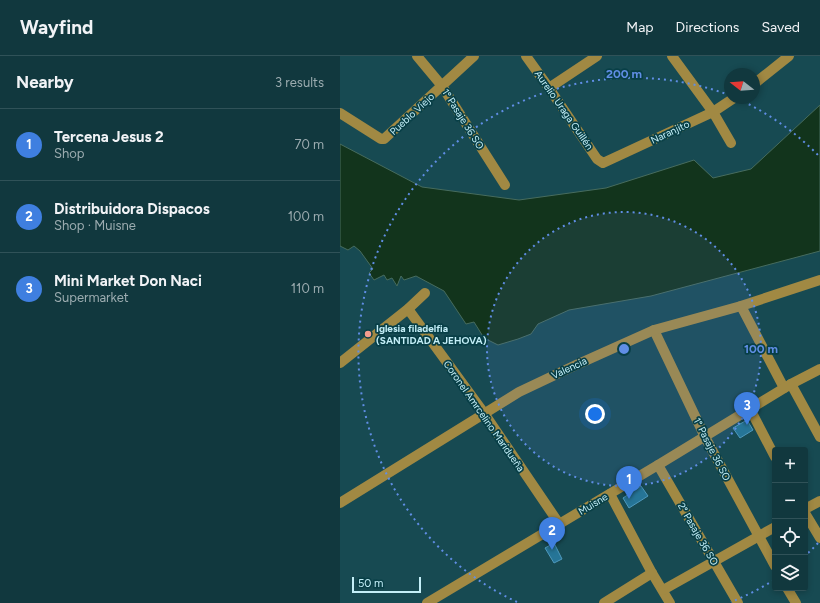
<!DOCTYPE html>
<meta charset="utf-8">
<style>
body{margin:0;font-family:Figtree,sans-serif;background:#1e4349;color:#f1f3f6}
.controls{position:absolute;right:12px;bottom:12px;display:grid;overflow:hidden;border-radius:4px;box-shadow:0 2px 6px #0003}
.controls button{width:36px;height:36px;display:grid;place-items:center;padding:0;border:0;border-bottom:1px solid #305258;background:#11383e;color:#f1f3f6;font:20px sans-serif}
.compass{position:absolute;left:384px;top:12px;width:36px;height:36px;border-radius:50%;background:#11383e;box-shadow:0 2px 6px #0003;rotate:287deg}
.scale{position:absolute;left:12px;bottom:10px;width:69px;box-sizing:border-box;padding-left:4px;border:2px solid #c4eff8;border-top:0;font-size:11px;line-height:14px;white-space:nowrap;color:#c4eff8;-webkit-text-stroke:3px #083f47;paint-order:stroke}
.you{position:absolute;left:255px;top:358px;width:14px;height:14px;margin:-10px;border:3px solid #fff;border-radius:50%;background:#1a73e8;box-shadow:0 0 0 6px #1a73e833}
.badge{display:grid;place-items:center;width:26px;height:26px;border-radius:50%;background:#f49d8d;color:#fff;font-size:13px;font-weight:700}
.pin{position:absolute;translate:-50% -33px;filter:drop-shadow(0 1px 2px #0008)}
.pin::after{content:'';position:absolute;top:21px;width:14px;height:12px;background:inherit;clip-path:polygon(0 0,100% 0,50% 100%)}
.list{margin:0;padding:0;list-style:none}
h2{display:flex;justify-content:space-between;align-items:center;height:52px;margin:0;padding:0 16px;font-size:17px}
h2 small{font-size:13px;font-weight:400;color:#9cacb0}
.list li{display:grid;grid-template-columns:26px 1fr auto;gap:12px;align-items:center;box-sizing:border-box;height:72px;padding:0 16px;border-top:1px solid #305258}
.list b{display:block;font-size:15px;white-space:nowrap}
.list p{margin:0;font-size:13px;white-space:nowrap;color:#9cacb0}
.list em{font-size:13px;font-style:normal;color:#9cacb0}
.icon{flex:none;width:22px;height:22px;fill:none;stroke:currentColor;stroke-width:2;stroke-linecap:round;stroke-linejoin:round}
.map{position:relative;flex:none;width:480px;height:547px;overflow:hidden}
header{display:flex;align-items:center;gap:24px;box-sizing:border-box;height:56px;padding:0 20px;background:#11383e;border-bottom:1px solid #305258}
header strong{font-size:19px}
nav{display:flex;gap:22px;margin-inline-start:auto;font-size:14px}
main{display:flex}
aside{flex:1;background:#11383e}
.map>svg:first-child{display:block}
</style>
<header>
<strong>Wayfind</strong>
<nav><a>Map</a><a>Directions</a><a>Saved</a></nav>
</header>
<main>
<aside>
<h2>Nearby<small>3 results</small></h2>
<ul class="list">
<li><span class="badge" style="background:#3f7fe0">1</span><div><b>Tercena Jesus 2</b><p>Shop</p></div><em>70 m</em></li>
<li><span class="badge" style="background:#3f7fe0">2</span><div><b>Distribuidora Dispacos</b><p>Shop · Muisne</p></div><em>100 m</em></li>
<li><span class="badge" style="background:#3f7fe0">3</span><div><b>Mini Market Don Naci</b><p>Supermarket</p></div><em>110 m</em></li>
</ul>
</aside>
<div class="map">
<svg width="480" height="547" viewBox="0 0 480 547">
<rect width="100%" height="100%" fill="#174a52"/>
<!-- water -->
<path fill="#12341c" stroke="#476c5e" d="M480,49v146l-169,45 -82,14 -31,14 -7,10 -13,5 -20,6 -14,-7 -10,-16 -8,2 -22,-33 -28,-15 -12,4 -3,-4 -4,10 -5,-8 -5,2 -3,-5 -10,5 -5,-7 4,-4 -13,-18 -6,-5 -6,4 -8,-4v-102l82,43 97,13 87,-12 88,-28 19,18 38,-9z"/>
<!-- building -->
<g fill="#267597" stroke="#4f99bd">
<path d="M407,364l6,10 -13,8 -7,-10z"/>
<path d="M301,430l7,10 -19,12 -6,-10z"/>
<path d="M214,487l8,16 -8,4 -9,-15z"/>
</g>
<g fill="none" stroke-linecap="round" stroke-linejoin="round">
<!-- minor -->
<g stroke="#a18943" stroke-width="10">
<path d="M77,0l25,30 63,99"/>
<path d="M186,0l23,32 48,71 6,4 110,-51 21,-14"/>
<path d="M332,0l41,56 18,31"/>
<path d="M414,28l35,-28"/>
<path d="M209,32l48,-32"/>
<path d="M0,57l41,26h3l90,-83"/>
<path d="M401,250l43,82"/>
<path d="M68,253l76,104 76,112"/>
<path d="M314,274l51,107 70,129"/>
<path d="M0,307l68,-54 17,-16"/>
<path d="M451,328l29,53"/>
<path d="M410,353l25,48"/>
<path d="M318,409l80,138"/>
<path d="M270,438l42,79 18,30"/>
<path d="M0,447l179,-111 57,-27 78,-35 87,-24 79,-26"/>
<path d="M465,453l15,-8"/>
<path d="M465,457l15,25"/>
<path d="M447,532l9,15"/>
<path d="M323,534l112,-63"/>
<path d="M87,547l231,-138 133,-81 29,-15"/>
<path d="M264,547l48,-30"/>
</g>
</g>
<!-- distance rings -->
<circle cx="284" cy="293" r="137" fill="#608ee5" fill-opacity=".12"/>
<g fill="none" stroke="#608ee5" stroke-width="2" stroke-dasharray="2 4">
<circle cx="284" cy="293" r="137"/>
<path d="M478 487A275 275 0 0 1 466 499M434 524A275 275 0 0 1 391 546M177 546A275 275 0 0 1 389 39M398 43A275 275 0 0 1 478 99"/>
</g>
<!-- markers -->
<circle fill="#f49d8d" stroke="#083f47" stroke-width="1.5" cx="28" cy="278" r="4"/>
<g text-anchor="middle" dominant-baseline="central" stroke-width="3.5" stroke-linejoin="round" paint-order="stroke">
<!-- street labels -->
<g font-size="10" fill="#c4eff8" stroke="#083f47">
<text transform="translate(224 54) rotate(55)">Aurelio Uraga Guillén</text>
<text transform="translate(72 58) rotate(-43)">Pueblo Viejo</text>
<text transform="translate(123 63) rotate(58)">1º Pasaje 36 SO</text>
<text transform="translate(330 76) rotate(-25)">Naranjito</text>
<text transform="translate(229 312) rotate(-25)">Valencia</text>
<text transform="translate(144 360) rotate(55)">Coronel Amrcelino Maridueña</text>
<text transform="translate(372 393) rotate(63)">1° Pasaje 36 SO</text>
<text transform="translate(253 448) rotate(-31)">Muisne</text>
<text transform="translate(358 478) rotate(60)">2° Pasaje 36 SO</text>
</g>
<!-- poi labels -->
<g font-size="10" font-weight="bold" fill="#c4eff8" stroke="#083f47" text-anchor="start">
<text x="36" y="272">Iglesia filadelfia<tspan x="36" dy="12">(SANTIDAD A JEHOVA)</tspan></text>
</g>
</g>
<circle cx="284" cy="293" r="6" fill="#608ee5" stroke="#083f47" stroke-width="2"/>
<g font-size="12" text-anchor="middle" font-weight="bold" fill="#608ee5" stroke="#083f47" stroke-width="3.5" stroke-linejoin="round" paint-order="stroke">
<text x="284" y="22">200 m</text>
<text x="421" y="297">100 m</text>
</g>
</svg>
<div class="controls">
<button>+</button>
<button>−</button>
<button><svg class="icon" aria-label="locate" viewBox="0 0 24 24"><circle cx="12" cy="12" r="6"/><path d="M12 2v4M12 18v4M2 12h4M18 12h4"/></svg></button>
<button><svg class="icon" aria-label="layers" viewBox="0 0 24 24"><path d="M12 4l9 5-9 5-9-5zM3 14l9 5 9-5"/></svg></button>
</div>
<svg class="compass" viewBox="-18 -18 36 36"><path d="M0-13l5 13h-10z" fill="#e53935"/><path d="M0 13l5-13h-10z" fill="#9cacb0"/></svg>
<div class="scale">50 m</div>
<div class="you"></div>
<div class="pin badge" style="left:289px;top:443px;background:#3f7fe0">1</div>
<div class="pin badge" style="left:212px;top:494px;background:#3f7fe0">2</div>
<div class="pin badge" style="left:407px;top:369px;background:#3f7fe0">3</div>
</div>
</main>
